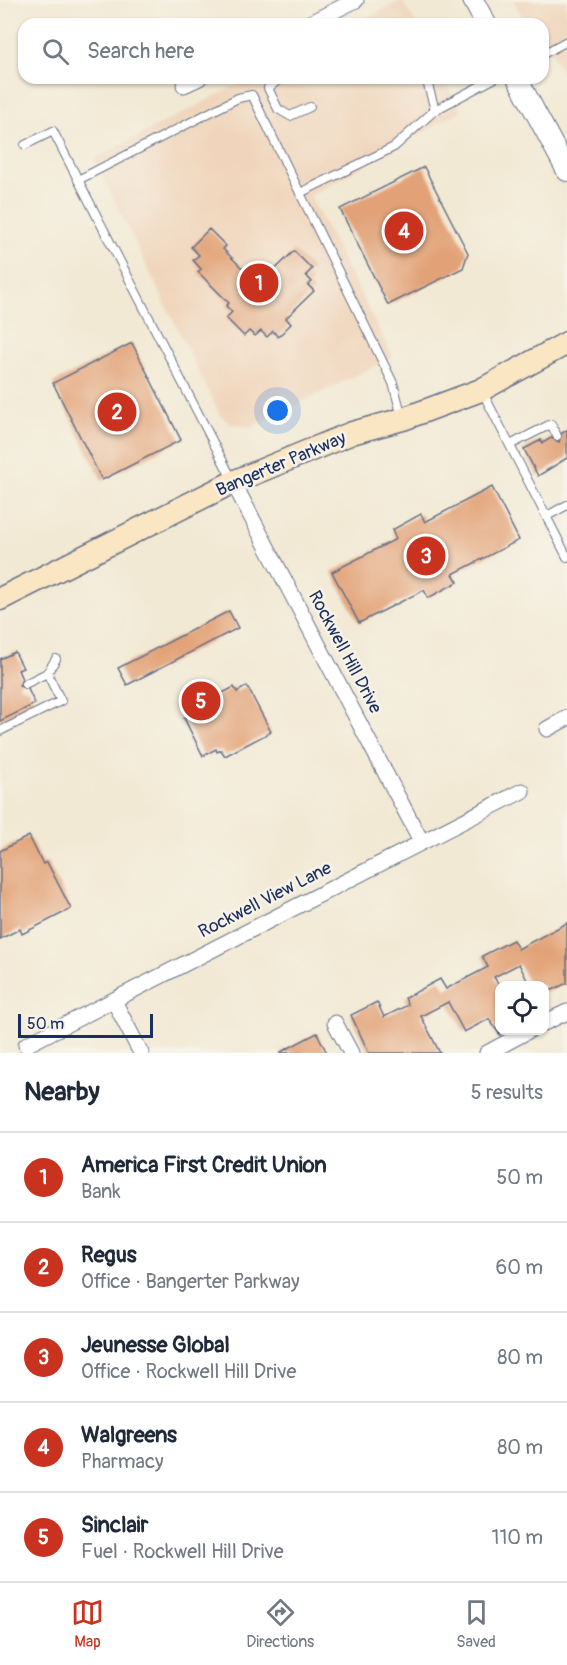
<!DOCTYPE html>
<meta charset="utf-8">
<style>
body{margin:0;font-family:Pangolin,sans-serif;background:#f2f2f3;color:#1f2937}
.controls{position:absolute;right:18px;bottom:18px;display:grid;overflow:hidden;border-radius:12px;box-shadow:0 2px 4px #0004}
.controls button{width:54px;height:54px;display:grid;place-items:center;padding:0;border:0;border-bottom:2px solid #e0e1e3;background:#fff;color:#1f2937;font:30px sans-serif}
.scale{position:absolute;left:18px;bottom:15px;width:135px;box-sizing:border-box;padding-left:6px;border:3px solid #1b2f5e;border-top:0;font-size:16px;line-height:21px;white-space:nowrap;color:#1b2f5e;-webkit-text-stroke:4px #f7f3e8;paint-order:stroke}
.you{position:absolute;left:278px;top:411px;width:21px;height:21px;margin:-15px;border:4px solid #fff;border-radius:50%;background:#1a73e8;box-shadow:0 0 0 9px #1a73e833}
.badge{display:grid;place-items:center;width:39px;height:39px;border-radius:50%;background:#c8321e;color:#fff;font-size:20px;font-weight:700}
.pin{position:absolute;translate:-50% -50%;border:3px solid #fff;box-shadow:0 2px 6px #0006}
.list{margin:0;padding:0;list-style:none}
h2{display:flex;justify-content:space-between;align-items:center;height:78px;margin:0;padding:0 24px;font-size:26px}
h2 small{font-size:20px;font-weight:400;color:#747a83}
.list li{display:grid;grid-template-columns:39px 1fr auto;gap:18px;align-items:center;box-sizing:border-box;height:90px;padding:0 24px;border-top:2px solid #e0e1e3}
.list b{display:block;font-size:22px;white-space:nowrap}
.list p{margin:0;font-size:20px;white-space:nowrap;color:#747a83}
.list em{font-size:20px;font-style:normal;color:#747a83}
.icon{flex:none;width:33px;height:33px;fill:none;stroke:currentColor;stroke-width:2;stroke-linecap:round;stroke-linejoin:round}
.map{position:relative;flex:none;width:567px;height:1053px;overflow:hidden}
.search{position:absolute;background:#fff;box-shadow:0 2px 4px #0004;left:18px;right:18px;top:18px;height:66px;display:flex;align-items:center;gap:15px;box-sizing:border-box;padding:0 21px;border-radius:18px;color:#747a83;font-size:22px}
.sheet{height:528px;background:#fff}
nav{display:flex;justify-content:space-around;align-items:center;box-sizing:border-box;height:84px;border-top:2px solid #e0e1e3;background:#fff;font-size:16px;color:#747a83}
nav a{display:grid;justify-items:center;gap:3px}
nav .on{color:#c8321e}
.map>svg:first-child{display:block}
</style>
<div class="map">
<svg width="567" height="1053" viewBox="0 0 567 1053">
<rect width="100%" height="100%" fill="#f7f3e8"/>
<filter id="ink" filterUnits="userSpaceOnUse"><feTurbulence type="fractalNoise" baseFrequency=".0167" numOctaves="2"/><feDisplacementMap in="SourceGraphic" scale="12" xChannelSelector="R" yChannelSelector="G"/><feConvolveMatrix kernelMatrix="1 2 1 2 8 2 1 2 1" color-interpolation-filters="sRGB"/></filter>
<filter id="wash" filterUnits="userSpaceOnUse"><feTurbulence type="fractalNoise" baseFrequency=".008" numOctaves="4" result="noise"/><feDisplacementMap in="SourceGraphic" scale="24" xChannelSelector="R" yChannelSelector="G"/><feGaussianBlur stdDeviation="1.35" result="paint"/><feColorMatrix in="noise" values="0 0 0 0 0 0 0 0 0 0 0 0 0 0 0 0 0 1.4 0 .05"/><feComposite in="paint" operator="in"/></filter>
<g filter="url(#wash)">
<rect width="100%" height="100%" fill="#f2e9d4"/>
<!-- built -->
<g fill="#f0d5bc">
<path d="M402,0l14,24h-62z"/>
<path d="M513,0h54v80l-24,-41v-15h-17z"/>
<path d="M250,78h194l17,33 -151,85 83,161 -141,70 -21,-3 -11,-9 -126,-256z"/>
</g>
<g id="blocks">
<!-- building -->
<g fill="#e2a176">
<path d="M424,167l44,86 -5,15 -75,37 -48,-96z"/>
<path d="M209,229l17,17 -3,3 30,30 3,-2 6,5 32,-31 18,18 -6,6 6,7 -4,3 6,6 -28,27 5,6 -13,13 -5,-6 -6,6 -6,-6 -6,5 -6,-5 -5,5 -18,-18 6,-6 -6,-6 3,-3 -31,-31 3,-3 -8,-9 6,-5 -8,-8z"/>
<path d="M132,343l49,97 -79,40 -49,-97z"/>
<path d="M567,430v28l-29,18 -14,-27 17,-9 2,3 8,-5 8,4 3,-9z"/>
<path d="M492,487l27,53 -66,34 5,8 -30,16 -4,-8 -65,33 -27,-51 64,-33 -4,-9 29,-16 4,8z"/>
<path d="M229,611l9,17 -111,57 -9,-17z"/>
<path d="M15,652l8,16 -5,2 4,9 -3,7 9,3 7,15 -35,17v-62z"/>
<path d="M247,686l24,46 -46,24 -4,-6 -4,2 -1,-3 -13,7 -19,-38 10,-5 -2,-4 42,-22 3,5z"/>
<path d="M29,836l14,28 4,-2 24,47 -49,25 -2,-5 -20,10v-88z"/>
<path d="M567,923v60l-23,11v-8h-14l-11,-22 -25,13 6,10v48l-11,-16 -25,13 -16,-30 -27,14 19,37h-71l-18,-38 26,-13 7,15 24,-12 -3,-7 35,-19 6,10 42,-22 -6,-11 31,-16 5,9z"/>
<path d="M317,1033l10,20h-48z"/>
</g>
</g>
</g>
<g filter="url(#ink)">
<use href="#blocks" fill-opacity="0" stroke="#667087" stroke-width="1.5"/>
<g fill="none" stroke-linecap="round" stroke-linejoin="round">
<!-- service casing -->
<g stroke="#667087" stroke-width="10">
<g id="service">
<path d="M543,54l24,-13"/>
<path d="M281,78l-13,10 10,21 12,7 20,-9"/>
<path d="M426,78l9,32"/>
<path d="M25,145l28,-14 180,350"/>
<path d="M78,180l160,-82 14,-3 141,288 9,34"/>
<path d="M300,193l94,-46 41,-37 60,-32"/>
<path d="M482,391l85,166"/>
<path d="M510,445l41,-21 6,12"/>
<path d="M547,516l20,-11"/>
<path d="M25,684l22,-11 9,-14"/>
<path d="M0,731l61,-30 -14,-28"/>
</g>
</g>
<!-- minor casing -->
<g stroke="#667087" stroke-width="17">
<g id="minor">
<path d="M308,24l48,-24"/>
<path d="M184,85l15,-7"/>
<path d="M233,482l188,359"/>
<path d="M547,729l20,-11"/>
<path d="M114,1001l27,52"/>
<path d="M335,1023l16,30"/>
<path d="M544,1023l23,-11"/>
<path d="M26,1045l496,-254"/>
<path d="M487,1053l43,-23"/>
</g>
</g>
<!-- tertiary casing -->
<g stroke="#667087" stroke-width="22">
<g id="tertiary">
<path d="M473,0l13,24"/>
<path d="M517,78l50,93"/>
</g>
</g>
<!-- secondary casing -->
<g stroke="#667087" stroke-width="25">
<path id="secondary" d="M0,599l233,-117 119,-49 51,-14 78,-29 86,-47"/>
</g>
<!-- service -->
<use href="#service" stroke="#fff" stroke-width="8"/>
<!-- minor -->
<use href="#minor" stroke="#fff" stroke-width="15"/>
<!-- tertiary -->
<use href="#tertiary" stroke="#fff" stroke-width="20"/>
<!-- secondary -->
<use href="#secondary" stroke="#fbe6c4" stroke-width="22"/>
</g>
</g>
<g text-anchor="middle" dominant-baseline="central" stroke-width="5" stroke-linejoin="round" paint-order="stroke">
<!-- street labels -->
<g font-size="18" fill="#1b2f5e" stroke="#f7f3e8">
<text transform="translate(281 464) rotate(-23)">Bangerter Parkway</text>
<text transform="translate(345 652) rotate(62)">Rockwell Hill Drive</text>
<text transform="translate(265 900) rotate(-27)">Rockwell View Lane</text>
</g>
</g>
</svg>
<div class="controls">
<button><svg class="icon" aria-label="locate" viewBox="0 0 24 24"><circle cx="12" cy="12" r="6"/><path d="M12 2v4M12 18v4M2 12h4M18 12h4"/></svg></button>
</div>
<div class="scale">50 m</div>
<div class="you"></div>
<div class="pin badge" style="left:259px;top:283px">1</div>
<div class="pin badge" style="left:117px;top:412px">2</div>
<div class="pin badge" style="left:426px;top:556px">3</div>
<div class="pin badge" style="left:404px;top:231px">4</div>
<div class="pin badge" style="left:201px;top:701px">5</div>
<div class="search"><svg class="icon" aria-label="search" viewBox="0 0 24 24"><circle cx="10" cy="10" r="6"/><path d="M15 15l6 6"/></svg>Search here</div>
</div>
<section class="sheet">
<h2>Nearby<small>5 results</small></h2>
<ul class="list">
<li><span class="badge">1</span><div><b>America First Credit Union</b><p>Bank</p></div><em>50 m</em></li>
<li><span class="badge">2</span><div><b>Regus</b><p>Office · Bangerter Parkway</p></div><em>60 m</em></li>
<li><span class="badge">3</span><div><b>Jeunesse Global</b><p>Office · Rockwell Hill Drive</p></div><em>80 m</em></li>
<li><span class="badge">4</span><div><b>Walgreens</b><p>Pharmacy</p></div><em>80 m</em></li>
<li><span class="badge">5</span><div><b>Sinclair</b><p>Fuel · Rockwell Hill Drive</p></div><em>110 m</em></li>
</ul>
</section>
<nav>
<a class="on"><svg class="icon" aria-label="map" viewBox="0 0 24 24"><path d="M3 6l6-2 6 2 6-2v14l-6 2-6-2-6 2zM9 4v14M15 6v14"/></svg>Map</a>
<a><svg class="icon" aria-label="directions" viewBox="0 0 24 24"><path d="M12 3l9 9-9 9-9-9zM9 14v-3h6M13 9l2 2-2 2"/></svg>Directions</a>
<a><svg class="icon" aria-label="saved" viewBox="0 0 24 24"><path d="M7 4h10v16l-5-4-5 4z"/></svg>Saved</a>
</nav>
